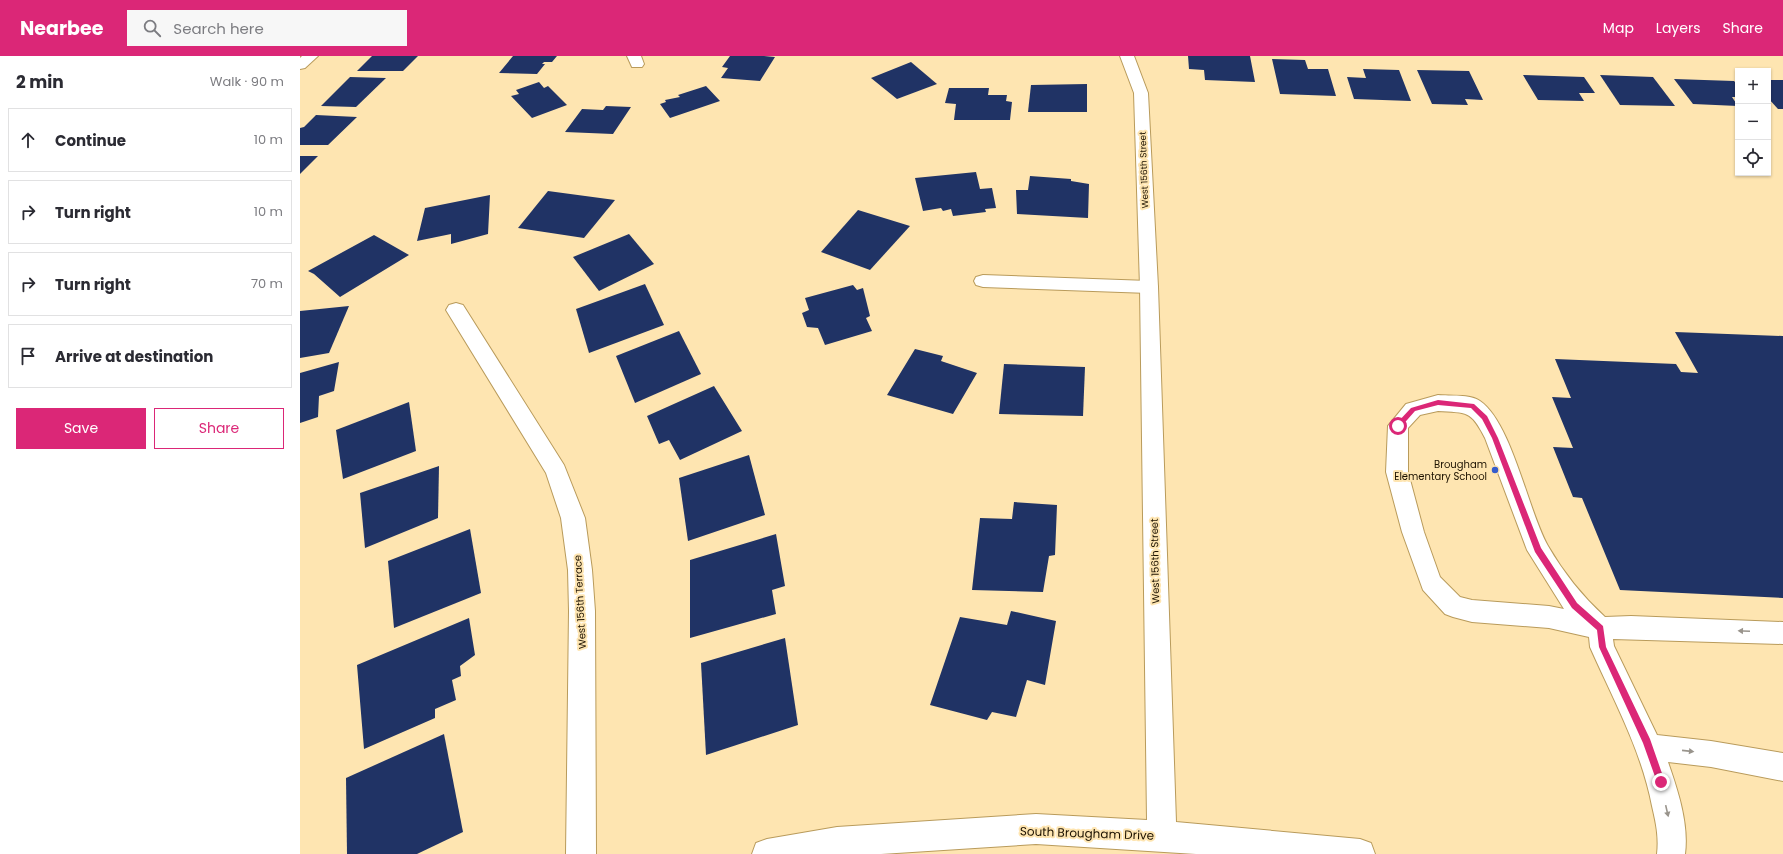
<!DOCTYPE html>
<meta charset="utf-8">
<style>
body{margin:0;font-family:Poppins,sans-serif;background:#f7f7f7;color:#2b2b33}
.controls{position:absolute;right:12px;top:12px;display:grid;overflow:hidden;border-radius:0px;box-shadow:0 1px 3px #0004}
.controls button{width:36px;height:36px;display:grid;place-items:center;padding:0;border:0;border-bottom:1px solid #e1e1e2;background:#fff;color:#2b2b33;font:20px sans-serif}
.stop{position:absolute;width:12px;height:12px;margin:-9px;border:3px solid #db2777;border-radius:50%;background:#fff}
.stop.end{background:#db2777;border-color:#fff;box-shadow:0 1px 4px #0008}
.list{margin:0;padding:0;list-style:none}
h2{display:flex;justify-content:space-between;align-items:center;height:52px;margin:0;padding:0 16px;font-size:17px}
h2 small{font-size:13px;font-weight:400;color:#7c7c81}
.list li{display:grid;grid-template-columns:26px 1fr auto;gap:12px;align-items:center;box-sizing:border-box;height:64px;margin:0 8px 8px;padding:0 8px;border:1px solid #e1e1e2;border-radius:0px}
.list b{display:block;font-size:15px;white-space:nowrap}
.list em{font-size:13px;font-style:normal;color:#7c7c81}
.actions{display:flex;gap:8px;padding:12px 16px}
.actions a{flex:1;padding:9px 0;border:1px solid #db2777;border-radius:0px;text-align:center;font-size:14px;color:#db2777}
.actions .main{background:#db2777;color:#fff}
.icon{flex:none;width:22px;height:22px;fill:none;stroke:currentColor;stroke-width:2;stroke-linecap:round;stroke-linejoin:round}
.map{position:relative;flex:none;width:1483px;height:798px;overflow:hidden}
header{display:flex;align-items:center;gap:24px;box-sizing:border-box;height:56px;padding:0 20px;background:#db2777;color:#fff}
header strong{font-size:19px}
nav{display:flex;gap:22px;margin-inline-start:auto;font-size:14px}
.search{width:280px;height:36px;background:#f7f7f7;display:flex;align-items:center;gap:10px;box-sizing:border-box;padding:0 14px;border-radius:0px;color:#7c7c81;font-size:15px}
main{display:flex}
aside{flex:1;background:#fff}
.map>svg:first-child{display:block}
</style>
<header>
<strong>Nearbee</strong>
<div class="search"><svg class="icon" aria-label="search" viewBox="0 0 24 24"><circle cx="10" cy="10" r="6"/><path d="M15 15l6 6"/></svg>Search here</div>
<nav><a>Map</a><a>Layers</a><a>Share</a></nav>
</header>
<main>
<aside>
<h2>2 min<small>Walk · 90 m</small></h2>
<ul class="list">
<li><svg class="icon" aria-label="ahead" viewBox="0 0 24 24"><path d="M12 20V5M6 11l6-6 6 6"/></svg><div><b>Continue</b></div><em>10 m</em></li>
<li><svg class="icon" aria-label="right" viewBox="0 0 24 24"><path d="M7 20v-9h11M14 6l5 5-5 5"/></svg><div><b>Turn right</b></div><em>10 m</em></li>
<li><svg class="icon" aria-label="right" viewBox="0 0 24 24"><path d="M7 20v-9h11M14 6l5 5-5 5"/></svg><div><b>Turn right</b></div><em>70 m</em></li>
<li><svg class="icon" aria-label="arrive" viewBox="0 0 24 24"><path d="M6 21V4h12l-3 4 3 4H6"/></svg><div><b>Arrive at destination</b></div></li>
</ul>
<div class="actions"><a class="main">Save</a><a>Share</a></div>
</aside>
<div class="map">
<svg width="1483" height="798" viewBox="0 0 1483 798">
<rect width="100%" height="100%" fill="#fee5b1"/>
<!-- building -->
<g fill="#203365">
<path d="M72,0h46l-15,15h-46z"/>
<path d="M213,0h44l-5,6h-8l-2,2h3l-8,10 -38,-1z"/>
<path d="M430,0h34l11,1 -15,24 -39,-3 7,-10 -6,-1z"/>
<path d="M888,0h62l5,26 -50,-2 -1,-10 -15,-1z"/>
<path d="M972,3l33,1 3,9h20l8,27 -56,-2z"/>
<path d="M611,6l26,22 -40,15 -26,-21z"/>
<path d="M1063,13l36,1 12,31 -57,-2 -7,-22 19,1z"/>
<path d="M1117,14l52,1 14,29 -18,-1 3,6 -36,-1z"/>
<path d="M1223,19l61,2 11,16h-16l5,8 -46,-1z"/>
<path d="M1300,19l53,2 22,29 -55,-1z"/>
<path d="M50,21l36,1 -30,29 -35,-1z"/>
<path d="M1374,23l60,2 4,4v12h-6l6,9 -45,-2z"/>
<path d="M1468,24h15v29h-5l-10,-11z"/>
<path d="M239,26l5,6 4,-2 19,19 -35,13 -21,-22 8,-2 -3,-4z"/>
<path d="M787,28v28h-59l3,-27z"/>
<path d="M406,30l14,15 -50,17 -10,-14 6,-2 -1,-2 15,-3 -2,-2z"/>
<path d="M649,32h40l-1,7h19l-1,6 6,1 -2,18h-56l2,-16 -11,-1z"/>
<path d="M306,50l25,1 -18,27 -48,-2 17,-23 21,1z"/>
<path d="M16,59l41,2 -29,28h-28v-17l4,-1z"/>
<path d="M0,100h18l-18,18z"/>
<path d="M676,116l4,17 12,-1 4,20 -11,1 1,3 -33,4 -2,-7 -8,2 -2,-3 -18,3 -8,-33z"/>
<path d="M730,120l41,3v2l18,3 -1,34 -71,-4 -1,-24h12z"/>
<path d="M248,135l67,9 -31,38 -66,-10z"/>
<path d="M190,139l-2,39 -37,10v-10l-34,7 8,-33z"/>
<path d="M558,154l52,16 -40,44 -49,-18z"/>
<path d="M329,178l25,30 -55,27 -26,-34z"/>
<path d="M74,179l35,20 -69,42 -26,-23 -6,-3z"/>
<path d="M345,228l19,41 -75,28 -13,-44z"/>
<path d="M553,229l4,5 6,-2 7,28 -4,2 6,13 -47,14 -7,-17 -11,-1 -5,-14 7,-3 -4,-12z"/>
<path d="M49,250l-20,47 -29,5v-47z"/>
<path d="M379,275l22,43 -66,29 -19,-47z"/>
<path d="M1375,276l108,4v262l-163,-8 -38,-92 -9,-1 -20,-50 20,1 -21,-51 19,1 -16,-39 121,5 5,8 17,1z"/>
<path d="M615,293l28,7 -2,5 36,12 -24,41 -66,-19z"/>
<path d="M39,306l-5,29 -15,5 -1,21 -18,6v-50z"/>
<path d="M704,308l81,3 -2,49 -84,-2z"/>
<path d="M414,330l28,45 -62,29 -11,-20 -10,4 -12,-28z"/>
<path d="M109,346l7,49 -73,28 -7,-49z"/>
<path d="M449,399l16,60 -77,26 -9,-63z"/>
<path d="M139,410l-1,52 -73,30 -5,-55z"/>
<path d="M714,446l43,3 -2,50 -6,1 -6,36 -71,-2 8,-72 32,1z"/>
<path d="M170,473l11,64 -87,35 -6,-67z"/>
<path d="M476,478l9,52 -13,4 4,24 -86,24v-78z"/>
<path d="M711,555l45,10 -11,64 -18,-5 -11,37 -24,-5 -5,8 -57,-15 30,-88 47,8z"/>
<path d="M169,562l6,37 -15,11 1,10 -9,4 4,20 -21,9v9l-71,31 -7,-84z"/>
<path d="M485,582l13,87 -92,30 -5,-92z"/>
<path d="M144,678l19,98 -46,22h-70l-1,-76z"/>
</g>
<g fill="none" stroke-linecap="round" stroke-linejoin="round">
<!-- service casing -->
<g stroke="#b99b5b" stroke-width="2">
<path id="service" d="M1138,339c12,1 32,-1 42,6 32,22 48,110 68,145 15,26 34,50 57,71l26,-1 152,6v22l-170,-5 1,7 43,89 54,6 72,12v28l-72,-14 -43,-5c10,29 21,62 17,92h-28c2,-17 -1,-31 -5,-48 -11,-57 -39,-107 -62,-159l-1,-10 -40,-9 -77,-6 -19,-5 -8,-3 -22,-24 -21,-58 -16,-60 2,-46 18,-22zM1138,355c29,2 33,-1 47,27l42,112 37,59 -15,-3 -77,-6 -12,-3 -20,-20 -16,-45 -16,-60v-44l12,-13z"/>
</g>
<!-- minor casing -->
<g stroke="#b99b5b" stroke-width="2">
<g id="minor">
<path d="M2,0h16l-13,12 -5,1v-11z"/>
<path d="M327,0h14l3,8 -2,3h-10z"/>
<path d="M683,219l166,6 7,2 2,4 -2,4 -7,2 -166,-6 -7,-2 -2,-4 2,-4z"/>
<path d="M156,247l7,2 101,160 21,53 7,52 3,41 1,243h-30l3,-243 -1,-41 -7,-52 -15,-45 -100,-163 3,-5z"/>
</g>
</g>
<!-- tertiary casing -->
<g stroke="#b99b5b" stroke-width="2">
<path id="tertiary" d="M820,0h14l14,37 10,194 18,535 184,17 11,4 4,11h-179l-160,-10 -155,10h-129l4,-11 11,-4 70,-12 199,-13 111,6 -7,-533 -6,-194z"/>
</g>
<!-- service -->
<use href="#service" fill="#fff" fill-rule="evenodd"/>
<!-- minor -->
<use href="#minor" fill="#fff" fill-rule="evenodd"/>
<!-- tertiary -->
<use href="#tertiary" fill="#fff" fill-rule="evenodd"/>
</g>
<!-- one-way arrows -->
<defs><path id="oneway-solid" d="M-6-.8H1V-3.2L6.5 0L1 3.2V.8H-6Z"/></defs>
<g fill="#99948c">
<use href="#oneway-solid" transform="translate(1444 575) rotate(-178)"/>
<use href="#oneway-solid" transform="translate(1388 695) rotate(6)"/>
<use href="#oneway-solid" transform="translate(1367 755) rotate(77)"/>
</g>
<!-- route -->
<path fill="#db2777" d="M1138,344l36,4 13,12 11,22 43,110 36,55 26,23 3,21 44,92 15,43 -1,3h-6l-15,-42 -44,-96 -2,-17 -25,-22 -37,-56 -43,-114 -10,-19 -11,-11 -33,-3 -23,6 -15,17h-4v-4l15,-16z"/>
<!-- markers -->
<circle fill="#355ccc" stroke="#fee5b1" stroke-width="1.5" cx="1195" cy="414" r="4"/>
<g text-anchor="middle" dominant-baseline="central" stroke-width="4" stroke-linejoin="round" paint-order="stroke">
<!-- far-street labels -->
<g font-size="9" fill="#1d1200" stroke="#fee5b1">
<text transform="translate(844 114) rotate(-92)">West 156th Street</text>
</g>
<!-- poi labels -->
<g font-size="10" fill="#1d1200" stroke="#fee5b1" text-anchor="end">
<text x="1187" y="408">Brougham<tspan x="1187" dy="12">Elementary School</tspan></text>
</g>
<!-- street labels -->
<g font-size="10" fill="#1d1200" stroke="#fee5b1">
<text transform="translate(855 505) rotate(-91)">West 156th Street</text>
<text transform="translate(280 546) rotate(-93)">West 156th Terrace</text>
</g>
<!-- near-street labels -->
<g font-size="12" fill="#1d1200" stroke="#fee5b1">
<text transform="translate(787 777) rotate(2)">South Brougham Drive</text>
</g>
</g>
</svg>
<div class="controls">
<button>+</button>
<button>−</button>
<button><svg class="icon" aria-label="locate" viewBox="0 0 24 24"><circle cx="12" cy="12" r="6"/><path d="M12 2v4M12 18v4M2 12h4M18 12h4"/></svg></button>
</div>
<div class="stop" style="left:1098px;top:370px"></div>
<div class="stop end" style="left:1361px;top:726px"></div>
</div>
</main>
